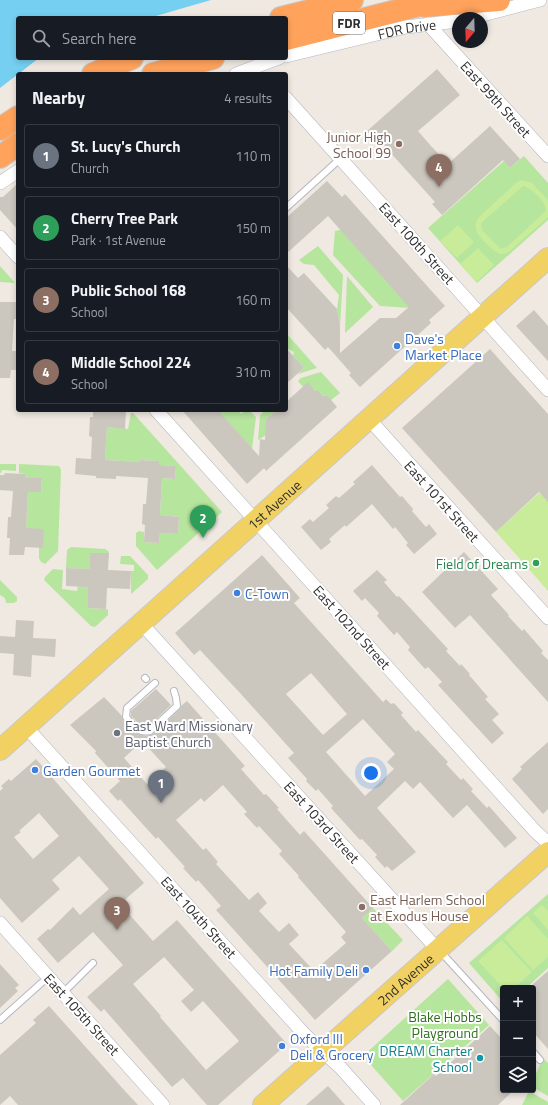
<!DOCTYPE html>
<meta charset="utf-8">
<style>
body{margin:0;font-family:"Titillium Web",sans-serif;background:#20242c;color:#f1f3f6}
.controls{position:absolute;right:12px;bottom:12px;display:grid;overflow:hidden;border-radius:4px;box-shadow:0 2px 6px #0003}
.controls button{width:36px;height:36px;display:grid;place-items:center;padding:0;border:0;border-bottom:1px solid #363941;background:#171b24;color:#f1f3f6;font:20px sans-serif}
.compass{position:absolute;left:452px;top:12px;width:36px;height:36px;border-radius:50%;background:#171b24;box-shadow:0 2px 6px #0003;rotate:199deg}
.you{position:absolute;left:371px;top:773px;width:14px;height:14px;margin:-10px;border:3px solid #fff;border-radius:50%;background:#1a73e8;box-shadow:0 0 0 6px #1a73e833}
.badge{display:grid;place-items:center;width:26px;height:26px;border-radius:50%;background:#4264fb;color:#fff;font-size:13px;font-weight:700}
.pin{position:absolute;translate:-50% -33px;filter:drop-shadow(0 1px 2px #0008)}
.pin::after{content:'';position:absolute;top:21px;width:14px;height:12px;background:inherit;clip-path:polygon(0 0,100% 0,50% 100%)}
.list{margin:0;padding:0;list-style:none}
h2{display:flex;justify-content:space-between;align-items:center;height:52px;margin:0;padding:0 16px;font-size:17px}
h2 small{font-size:13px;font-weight:400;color:#9ea1a6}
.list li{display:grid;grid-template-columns:26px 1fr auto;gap:12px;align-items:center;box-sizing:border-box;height:64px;margin:0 8px 8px;padding:0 8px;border:1px solid #363941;border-radius:4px}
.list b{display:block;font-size:15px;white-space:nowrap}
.list p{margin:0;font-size:13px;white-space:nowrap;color:#9ea1a6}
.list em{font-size:13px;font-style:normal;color:#9ea1a6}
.icon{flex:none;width:22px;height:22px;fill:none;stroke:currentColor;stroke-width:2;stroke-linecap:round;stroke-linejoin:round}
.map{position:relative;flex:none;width:548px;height:1105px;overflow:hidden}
.search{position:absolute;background:#171b24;box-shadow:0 2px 6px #0003;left:16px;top:16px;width:272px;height:44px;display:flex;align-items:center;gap:10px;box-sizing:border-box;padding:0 14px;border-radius:4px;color:#9ea1a6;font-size:15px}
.panel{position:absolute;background:#171b24;box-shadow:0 2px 6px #0003;left:16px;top:72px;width:272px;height:340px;border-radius:4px}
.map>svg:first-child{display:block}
</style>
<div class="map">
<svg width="548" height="1105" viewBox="0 0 548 1105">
<rect width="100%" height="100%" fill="#efe9e1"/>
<!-- green -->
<g fill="#b6e59e">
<path d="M524,156l24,27v37l-71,63 -49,-55 76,-67 6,7z"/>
<path d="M344,229l67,79 -31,-2 -47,-51 2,-24z"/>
<path d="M318,246l25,29 -3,51 -3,-17 2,-14 -25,-30 -10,-1 -5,-4z"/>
<path d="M0,266l15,17 -15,-1z"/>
<path d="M347,276l26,31 -28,26z"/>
<path d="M286,333l31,35 -19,6 6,-6 -11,-12 1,-4 -8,-4z"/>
<path d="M321,372l19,21 -9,7 -4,-5 -4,1 -4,-5h-4l-6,-7 -6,3 -5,-6 3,-3z"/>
<path d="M218,410h24l-2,2 1,2 5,-4h3l7,7 -4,32z"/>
<path d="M265,410h12l-11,9v16l-8,5 2,-25z"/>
<path d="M131,413h2l89,99 -65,58 -21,-24v-13l3,-2 5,1v10l15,1 1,-10 18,1 1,-17 -19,-2 2,-37 13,1 1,-13 -17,-1v-4l-19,-1v2l-35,-2 2,-33 21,2z"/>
<path d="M0,464h16v7l-14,-1 -1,3h-1z"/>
<path d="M19,464l40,2 2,4 -3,81 -13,13 -4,-2 -2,-4v-11l-13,-19 2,-36h13l1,-13 -17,-1v-4l-6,-1z"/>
<path d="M71,547l34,2 3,2 1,2h-18l-1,16 -24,-1 1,-18z"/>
<path d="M121,556h9l18,19v4l-17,15v-23h3v-6l-14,-1z"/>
<path d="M53,569l10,1 -1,19 15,2 1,-5 10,1v21l18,1 2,1v5l-13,12 -4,-1 -47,-46 1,-3z"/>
<path d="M0,580l17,17v4l-3,2h-8l-1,-5 -5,-3z"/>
<path d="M548,894v74l-22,20h-23v14l-34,-39z"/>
<path d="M373,908l30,32 -11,11 -30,-33z"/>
<path d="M448,979l41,46 -86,76 -40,-45z"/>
<path d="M543,1058l5,5v33l-14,-8c-2,-10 5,-20 9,-30z"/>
<path d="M529,1091l19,11v3h-26z"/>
</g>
<!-- pitch -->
<g fill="#c9ec9a" fill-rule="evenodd">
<path d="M521,180l11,3 16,17v17l-38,34c-3,2 -5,3 -9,3 -7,-1 -23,-18 -25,-24 -1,-5 0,-9 2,-12l38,-35zM523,186c8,1 24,17 23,25l-39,36 -6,2 -19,-19 -1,-7z"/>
<path d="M458,225l16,17 -17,16 -17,-17z"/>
<path d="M478,248l16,17 -18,17 -16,-18z"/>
<path d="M539,493l5,4 4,-4v98l-52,-59z"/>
<path d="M542,905l6,6v19l-15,-17z"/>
<path d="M527,916l21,23v18l-15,13 -29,-32z"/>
<path d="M502,940l30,32 -18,16h-11l-25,-27z"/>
</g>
<!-- water -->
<path fill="#75cff0" d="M0,0h211l-62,18h-131v40h21l-39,30z"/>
<!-- building -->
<g fill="#cbc7bf" fill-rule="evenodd">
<path d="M437,69l23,26 -42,36 13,15 17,18 42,-38 30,33 -10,9 -7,-8 -61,55 -10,-11 3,-2 -56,-62 -2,2 -10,-11z"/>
<path d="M327,181l15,16 3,-3 100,112 -16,14 2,3 -71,64 -11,-12 2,-2 -23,-26 -3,3 -39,-43v-42l12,13 6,-5 33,36 3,17v27l40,-35h16l13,-11 -81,-91 -42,38v-36z"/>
<path d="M18,183v47l-18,-20v-13h3z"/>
<path d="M0,302h18v17h-4l-2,32h6v19h-7l-1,8h-10z"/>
<path d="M534,310l14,16v35l-32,-35z"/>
<path d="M286,348l18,20 -18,16z"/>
<path d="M490,349l58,65v88l-9,-10 -43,40 -94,-104z"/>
<path d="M308,382l7,9h4l4,5 4,-1 10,12 -71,64 -2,-3 -17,16 -65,-74h36l41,46 1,-17 5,1 1,-21 11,-9h9v-8z"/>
<path d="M93,410h33l-1,19 -18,-2 -2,33 35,2v-2l19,1v4l17,1 -1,13 -13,-1 -2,37 19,2 -1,17 -18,-1 -1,10 -15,-1 1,-17 -3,-1 1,-20h3l2,-26 -32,-2v3l-20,-1v-2l-21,-2 1,-16 15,1 1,-22 -3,-1 1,-19h3z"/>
<path d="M372,465l28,32 2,-1 11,13 -1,2 14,16 3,-3 8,10 -23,20 -8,-9 2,-2 -13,-16 -2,2 -21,-25 -26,23 -1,-2 -16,14 2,3 -10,8 -20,-23 9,-8 3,3 16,-14 -3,-3 10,-9 3,2 16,-14 -2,-2z"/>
<path d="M5,473l20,1v4h17l-1,14h-13l-2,36 18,1 -1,19 -18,-1 -1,8h-15l1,-17h-3l1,-21h3l2,-26 -13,-1v-15h4z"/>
<path d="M464,552l34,37 -7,6 18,20 -1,1 14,15 2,-2 19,22 -2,2 7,7v42l-78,-87 -15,13 -33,-36z"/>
<path d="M90,553h19l-1,17 23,1 -1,18 -23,-1 -1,21 -18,-1v-21l-22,-1v-18l24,1z"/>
<path d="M262,555l38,43 -6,5 89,99 3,-3 5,5 3,-1 9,10 -2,2 15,17 2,-2 30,32 -2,2 15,16 2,-2 10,11 -2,2 16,17 2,-2 28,32 -12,10 -38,-43 -14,13 -33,-36 -7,7 -8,-8 -28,27 39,44 -24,19 -5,-5 -2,2 -10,-11 2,-2 -15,-16 -2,1 -29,-32 2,-2 -15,-17 -2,2 -10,-10 1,-2 -19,-21 6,-5 -54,-60 -40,-43 -6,5 -19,-22zM311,673l36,41 -24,21 -37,-41zM363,719l32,35 -8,8 7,7 -29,27 -39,-44z"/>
<path d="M377,570l10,10 -3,2 13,15 2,-1 49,53 -2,2 14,15 1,-2 9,10 -1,1 19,22 -3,2 14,15 -7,6 12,13 -12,11 -54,-59 4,-3 -14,-15 -3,2 -17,-19 2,-3 -13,-15 -3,3 -17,-19 2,-3 -14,-15 -3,3 -9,-10z"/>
<path d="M16,620l18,1 -1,17 23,1 -1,18 -23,-2 -1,22 -18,-2 1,-21 -14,-1v-17l15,1z"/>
<path d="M156,689l15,16 -23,22 -7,-1 -10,-10v-5z"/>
<path d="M104,697l18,19 1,4 8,9 7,5 8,2 7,-2 27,-25 1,-3 6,-5 58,65 -4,3 23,26 2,-1 13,14 -2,1 23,26 4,-4 69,77 -11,10 30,33 -77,69 -99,-110 5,-4 -23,-26 -2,2 -13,-14 2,-1 -27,-30 -2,2 -36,-40 -2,2 -9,-10 11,-10 -25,-28 1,-2 -26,-26zM142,741l24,26 -19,17 -23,-26zM223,785l24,27 -3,2 13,14 2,-2 23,25 -3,3 20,22 -1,1 48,55 -5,5 5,6 -32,28 -25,-27 10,-9 -10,-12 -10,9 -20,-21 8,-8 -9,-11 -9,8 -33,-36 2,-2 -12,-14 -3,2 -27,-30 25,-22 3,4z"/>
<path d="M548,742v67l-5,5 -31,-35 10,-10 -2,-2z"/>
<path d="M36,759l108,124 -24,21 33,37 24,-21 110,124 -69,61h-11l-24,-27 -11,9 -68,-78 -3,3 -14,-15 36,-32 -30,-33 -35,31 -21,-24 11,-10 2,1 23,-23 7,8 29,-26 -30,-33 -27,24 8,9 -38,34 -22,-25v-107l3,-3 -2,-2 8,-7 2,2zM39,813l20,23 -26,23 -19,-22 7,-5 -2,-1zM164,957l30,33 -13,11 10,11 12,-11 36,40 -33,29 -46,-53 1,-1 -28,-32z"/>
<path d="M0,964l19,21 -4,3 3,3 -18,17z"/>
<path d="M548,971v78l-15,-17v-48z"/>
<path d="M49,1006l76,85 13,14h-120l-8,-9 -10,9v-50l36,-32 -3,-3z"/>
<path d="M490,1026l13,14v50h11l-16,15h-98l34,-31 2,2z"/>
<path d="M328,1086l17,19h-39z"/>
</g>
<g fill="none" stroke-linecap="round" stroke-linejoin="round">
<!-- lane casing -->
<g stroke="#b4b7c1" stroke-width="8">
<g id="lane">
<path d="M286,208l55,-50"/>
<path d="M145,678l1,1"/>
<path d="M155,683l-28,25 -1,9c8,9 12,17 24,14l27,-25 -1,-8 -2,-7"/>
<path d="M440,951l63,69"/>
<path d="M63,993l30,-30"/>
<path d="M0,1020l48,-43"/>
<path d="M533,1052l7,8"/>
</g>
</g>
<!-- street casing -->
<g stroke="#b4b7c1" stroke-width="14">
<g id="street">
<path d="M471,18l69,-18"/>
<path d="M428,24l120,132"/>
<path id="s1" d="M286,56l120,-29 52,-6"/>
<path d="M236,74l43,-16"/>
<path d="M286,98l262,292"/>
<path d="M0,183l18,-12"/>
<path d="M0,237l18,20"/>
<path d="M156,410l379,421 13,12"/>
<path d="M369,419l179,199"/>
<path d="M141,623l297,327"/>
<path d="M26,727l280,309 35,32 33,37"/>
<path d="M0,923l163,182"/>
</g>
</g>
<!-- primary casing -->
<g stroke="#c9c9c9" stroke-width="22">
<g id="primary">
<path id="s2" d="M0,750l548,-492"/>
<path id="s3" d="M263,1105l285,-253"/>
</g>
</g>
<!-- highway casing -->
<g stroke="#c9c9c9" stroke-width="24">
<g id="highway">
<path d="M424,6l75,-6"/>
<path d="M281,18l71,-18"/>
<path d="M286,39l153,-39"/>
<path d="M93,74l39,-16"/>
<path d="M153,74l60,-16"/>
<path d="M0,129l18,-12"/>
<path d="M0,157l18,-13"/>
</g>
</g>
<!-- lane -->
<use href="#lane" stroke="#fff" stroke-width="6"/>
<!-- street -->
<use href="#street" stroke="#fff" stroke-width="13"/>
<!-- primary -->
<use href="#primary" stroke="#f2d163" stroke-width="20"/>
<!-- highway -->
<use href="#highway" stroke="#ffa35c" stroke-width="22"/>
</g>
<!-- markers -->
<g fill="#8d6e63" stroke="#fff" stroke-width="1.5">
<circle cx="399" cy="144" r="4"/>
<circle cx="362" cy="907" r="4"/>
</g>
<g fill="#3f7fe0" stroke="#fff" stroke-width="1.5">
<circle cx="397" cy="346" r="4"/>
<circle cx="237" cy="593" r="4"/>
<circle cx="35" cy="770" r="4"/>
<circle cx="366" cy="970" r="4"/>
<circle cx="282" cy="1046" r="4"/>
</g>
<circle fill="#2e9e5b" stroke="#fff" stroke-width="1.5" cx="536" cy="563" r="4"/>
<circle fill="#6b7280" stroke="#fff" stroke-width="1.5" cx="117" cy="733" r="4"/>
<circle fill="#0f9aa8" stroke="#fff" stroke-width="1.5" cx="480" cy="1058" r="4"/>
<g text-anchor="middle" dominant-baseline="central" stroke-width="4" stroke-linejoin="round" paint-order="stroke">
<!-- shield labels -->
<rect fill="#fff" stroke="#6d6d6d" stroke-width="1" x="333" y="12" width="32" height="22" rx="3"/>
<g font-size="13" font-weight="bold" fill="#2e2e2e">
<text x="349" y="23">FDR</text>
</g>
<!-- street labels -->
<g font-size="14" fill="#2e2e2e" stroke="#fff">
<text stroke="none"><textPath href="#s1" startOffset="124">FDR Drive</textPath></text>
<text transform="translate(496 99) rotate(48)">East 99th Street</text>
<text transform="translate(417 243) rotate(48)">East 100th Street</text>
<text transform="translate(442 501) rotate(48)">East 101st Street</text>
<text stroke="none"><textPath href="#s2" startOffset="368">1st Avenue</textPath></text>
<text transform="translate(352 627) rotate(48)">East 102nd Street</text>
<text transform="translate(322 822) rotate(48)">East 103rd Street</text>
<text transform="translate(199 917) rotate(48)">East 104th Street</text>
<text stroke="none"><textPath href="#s3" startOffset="190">2nd Avenue</textPath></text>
<text transform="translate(82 1014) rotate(48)">East 105th Street</text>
</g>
<!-- education labels -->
<g font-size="14" fill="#785e54" stroke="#fff" text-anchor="end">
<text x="391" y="136">Junior High<tspan x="391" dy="16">School 99</tspan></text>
<text x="370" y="899" text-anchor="start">East Harlem School<tspan x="370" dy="16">at Exodus House</tspan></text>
</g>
<!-- shop labels -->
<g font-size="14" fill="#366cbe" stroke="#fff" text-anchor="start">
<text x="405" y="338">Dave's<tspan x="405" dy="16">Market Place</tspan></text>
<text x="245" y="593">C-Town</text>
<text x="43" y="770">Garden Gourmet</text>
<text x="358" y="970" text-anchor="end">Hot Family Deli</text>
<text x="290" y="1038">Oxford III<tspan x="290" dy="16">Deli &amp; Grocery</tspan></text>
</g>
<!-- leisure labels -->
<g font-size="14" fill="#27864d" stroke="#fff" text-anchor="end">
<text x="528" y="563">Field of Dreams</text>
</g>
<!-- worship labels -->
<g font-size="14" fill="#5b616d" stroke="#fff" text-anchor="start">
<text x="125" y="725">East Ward Missionary<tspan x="125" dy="16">Baptist Church</tspan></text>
</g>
<!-- park labels -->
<g font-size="14" fill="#2c6e1b" stroke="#fff">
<text x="445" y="1016">Blake Hobbs<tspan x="445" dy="16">Playground</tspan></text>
</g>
<!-- culture labels -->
<g font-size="14" fill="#0d838f" stroke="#fff" text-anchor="end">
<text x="472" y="1050">DREAM Charter<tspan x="472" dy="16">School</tspan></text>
</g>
</g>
</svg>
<div class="controls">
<button>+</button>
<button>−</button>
<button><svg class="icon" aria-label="layers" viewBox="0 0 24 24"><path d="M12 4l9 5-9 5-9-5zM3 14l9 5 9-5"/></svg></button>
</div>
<svg class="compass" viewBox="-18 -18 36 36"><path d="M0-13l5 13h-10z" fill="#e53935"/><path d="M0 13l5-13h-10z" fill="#9ea1a6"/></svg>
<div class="you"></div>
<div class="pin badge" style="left:161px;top:803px;background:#6b7280">1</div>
<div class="pin badge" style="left:203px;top:538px;background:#2e9e5b">2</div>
<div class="pin badge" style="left:117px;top:930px;background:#8d6e63">3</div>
<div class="pin badge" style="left:439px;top:187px;background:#8d6e63">4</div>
<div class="search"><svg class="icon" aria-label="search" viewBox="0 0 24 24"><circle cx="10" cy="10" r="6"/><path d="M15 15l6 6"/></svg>Search here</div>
<section class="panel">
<h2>Nearby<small>4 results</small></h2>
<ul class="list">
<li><span class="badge" style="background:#6b7280">1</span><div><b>St. Lucy's Church</b><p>Church</p></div><em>110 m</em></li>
<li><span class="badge" style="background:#2e9e5b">2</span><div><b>Cherry Tree Park</b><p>Park · 1st Avenue</p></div><em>150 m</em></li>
<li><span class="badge" style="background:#8d6e63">3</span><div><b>Public School 168</b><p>School</p></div><em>160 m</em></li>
<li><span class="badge" style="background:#8d6e63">4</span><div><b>Middle School 224</b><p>School</p></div><em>310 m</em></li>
</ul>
</section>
</div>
